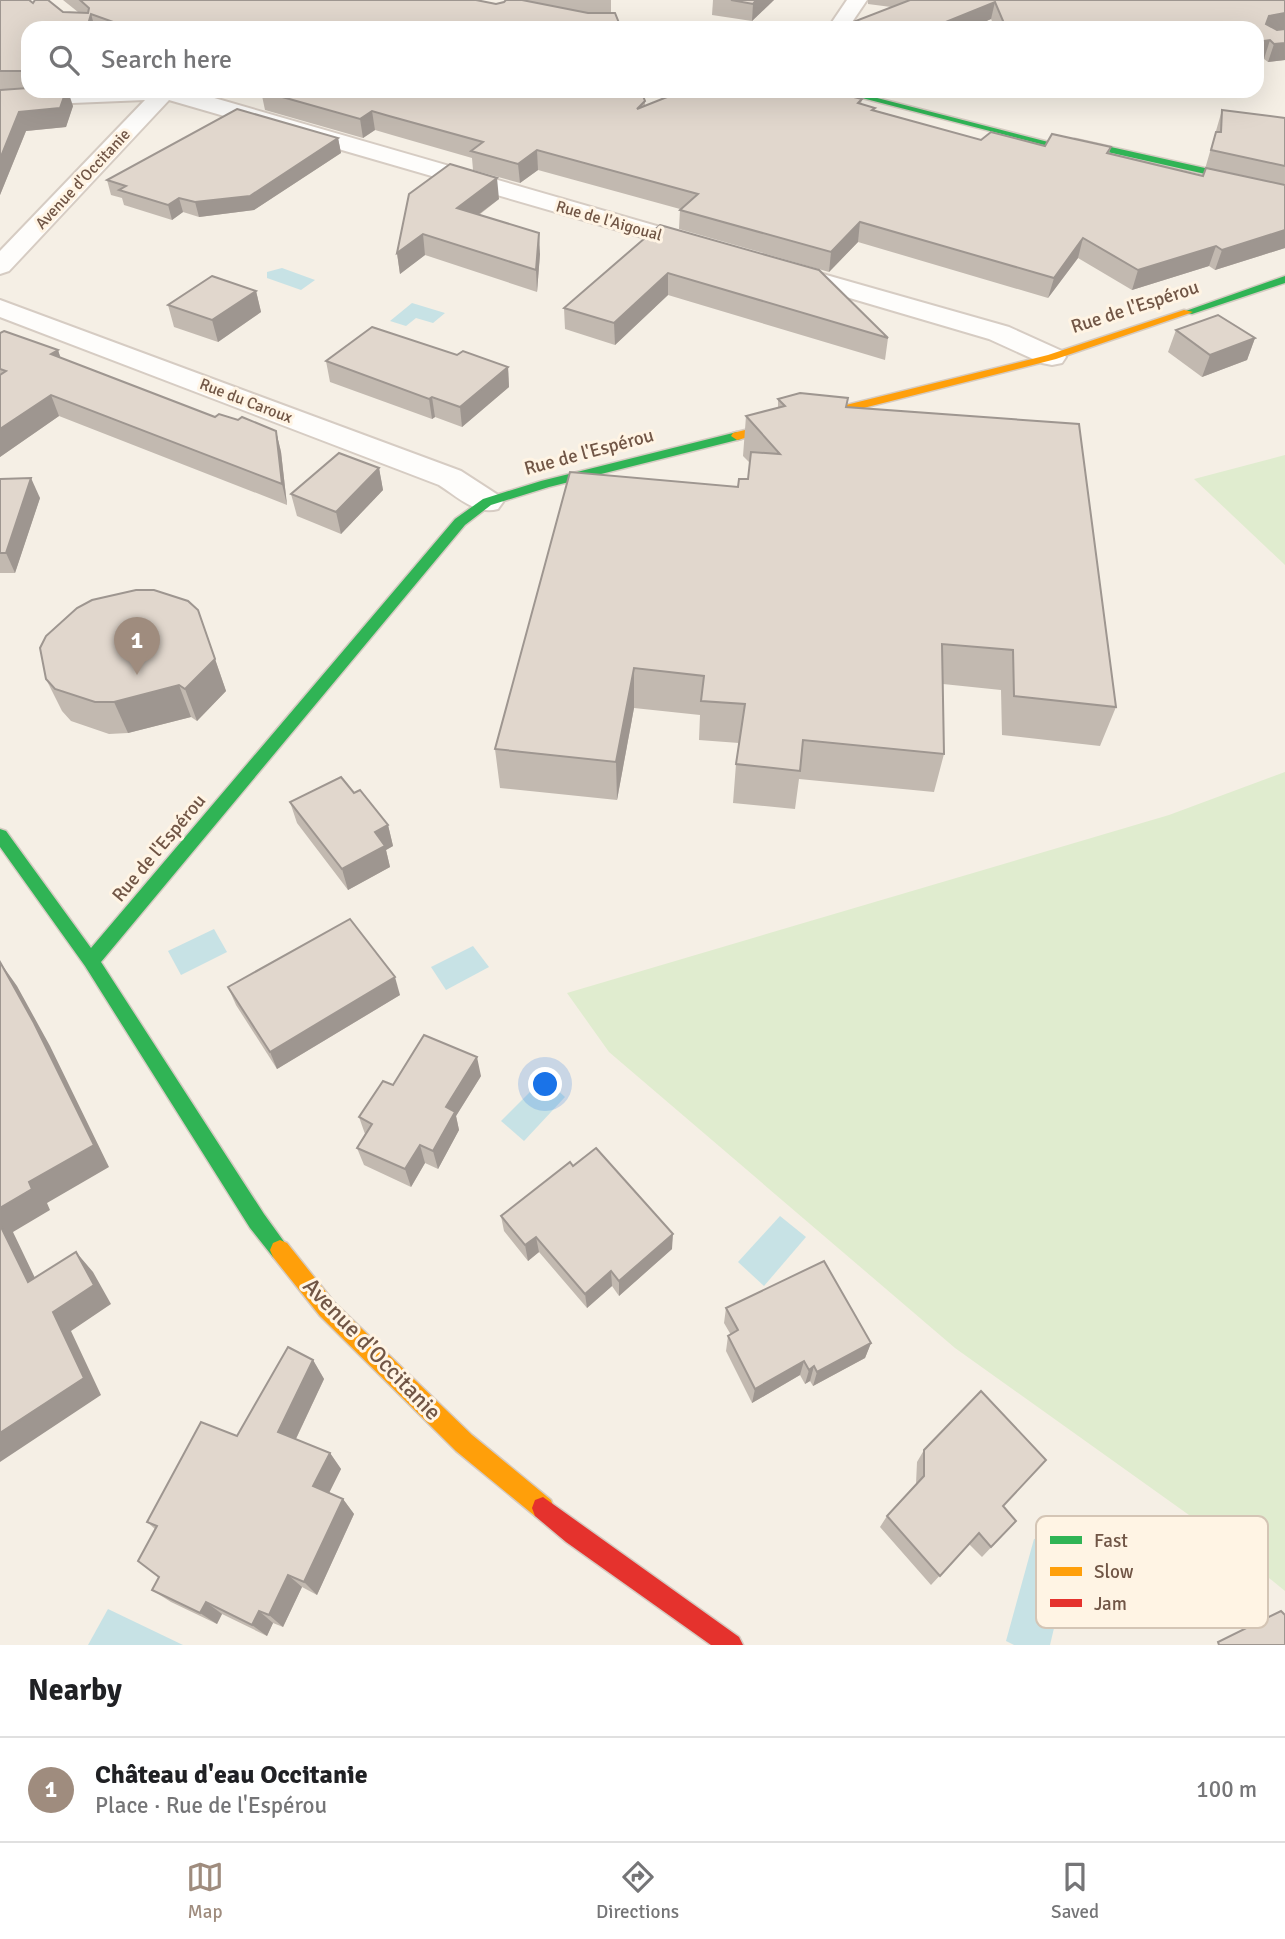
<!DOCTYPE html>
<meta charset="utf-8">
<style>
body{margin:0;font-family:Signika,sans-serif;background:#f6f6f6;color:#202124}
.you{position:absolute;left:546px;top:1085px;width:24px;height:24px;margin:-18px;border:5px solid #fff;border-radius:50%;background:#1a73e8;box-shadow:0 0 0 10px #1a73e833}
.badge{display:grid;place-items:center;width:46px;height:46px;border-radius:50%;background:#9f8c7e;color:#fff;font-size:23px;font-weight:700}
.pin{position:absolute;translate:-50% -58px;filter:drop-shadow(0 2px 4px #0008)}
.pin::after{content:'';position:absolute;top:37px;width:24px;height:21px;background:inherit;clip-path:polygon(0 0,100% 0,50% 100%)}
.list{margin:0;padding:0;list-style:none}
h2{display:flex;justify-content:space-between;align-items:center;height:91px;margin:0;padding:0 28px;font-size:30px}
h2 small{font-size:23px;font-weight:400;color:#757577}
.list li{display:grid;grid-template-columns:46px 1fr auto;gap:21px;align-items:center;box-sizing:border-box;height:105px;padding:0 28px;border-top:2px solid #e0e0e0}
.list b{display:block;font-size:26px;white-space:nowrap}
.list p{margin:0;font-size:23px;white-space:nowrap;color:#757577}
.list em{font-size:23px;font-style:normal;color:#757577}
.icon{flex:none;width:38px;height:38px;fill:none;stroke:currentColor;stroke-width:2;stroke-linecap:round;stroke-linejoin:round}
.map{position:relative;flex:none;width:1285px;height:1645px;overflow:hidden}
.search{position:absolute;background:#fff;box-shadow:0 7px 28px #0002;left:21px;right:21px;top:21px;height:77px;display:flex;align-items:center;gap:18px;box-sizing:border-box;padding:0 24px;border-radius:21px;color:#757577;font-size:26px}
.sheet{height:196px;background:#fff}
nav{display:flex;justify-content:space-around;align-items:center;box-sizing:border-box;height:98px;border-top:2px solid #e0e0e0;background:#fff;font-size:19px;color:#757577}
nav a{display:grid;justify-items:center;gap:4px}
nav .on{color:#9f8c7e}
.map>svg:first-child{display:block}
</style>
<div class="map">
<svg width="1285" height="1645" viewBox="0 0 1285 1645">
<rect width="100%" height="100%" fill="#f5efe5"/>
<!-- green -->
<g fill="#e0eccf">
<path d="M1285,455v110l-91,-86z"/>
<path d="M1285,772v819l-75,-61 -255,-182 -346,-296 -42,-59 602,-178z"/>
</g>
<!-- water -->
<g fill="#c7e2e5">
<path d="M282,268l33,12 -14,10 -34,-12v-6z"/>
<path d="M412,303l33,10 -12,10 -17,-5 -10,8 -16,-5z"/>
<path d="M214,929l13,23 -46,23 -13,-24z"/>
<path d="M473,946l16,21 -43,23 -15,-23z"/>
<path d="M544,1078l21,19 -41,44 -23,-20z"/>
<path d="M780,1216l26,21 -42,49 -26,-24z"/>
<path d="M1053,1536l20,12 -23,97h-36l-8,-4 28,-102z"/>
<path d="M108,1609l75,36h-95z"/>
</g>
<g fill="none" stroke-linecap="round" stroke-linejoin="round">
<!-- street casing -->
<g stroke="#d6ccc3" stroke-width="4">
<g id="street">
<path d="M847,0h20l-19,28h-20z"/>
<path d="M38,91h152l522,151 4,5 -4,5 -9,3 -9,-3 -525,-152 -160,171 -9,3v-23l145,-151 -145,6v-14z"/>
<path d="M784,263l225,64 53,24 4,6 -4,6 -10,2 -10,-2 -53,-24 -214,-63 -4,-5 4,-5z"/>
<path d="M0,300l461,171 37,24 5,7 -5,7c-23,6 -40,-12 -59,-24l-439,-168z"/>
</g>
</g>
<!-- fast casing -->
<g stroke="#d5cbc2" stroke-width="3">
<g id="fast">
<path d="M835,91h15l253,65 -5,3z"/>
<path d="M1075,139l210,47v6l-213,-48v-4z"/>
<path d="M1285,276v7l-93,31 -9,-2z"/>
<path d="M737,432l6,4 -2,3 -192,48 -58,18 -26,20 -364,437 163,252 26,36 -3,7 -7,3 -7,-3 -23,-29 -165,-262 -85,-119v-18l6,2 85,117 364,-429 28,-20 58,-18z"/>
</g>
</g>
<!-- slow casing -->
<g stroke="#d5cbc2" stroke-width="3">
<g id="slow">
<path d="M1184,310l9,2 -137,47 -319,81 -6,-4 2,-3 315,-78z"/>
<path d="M280,1240l7,3 47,59 138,133 79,65 3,8 -3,8 -8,3 -8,-3 -79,-65 -136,-135 -47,-59 -3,-7 3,-7z"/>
</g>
</g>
<!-- jam casing -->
<g stroke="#d5cbc2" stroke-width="3">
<path id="jam" d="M543,1497l196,140 4,8h-32l-145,-103 -31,-26 -3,-8 3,-8z"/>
</g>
<!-- street -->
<use href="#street" fill="#fefdfb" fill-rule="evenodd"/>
<!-- fast -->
<use href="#fast" fill="#30b455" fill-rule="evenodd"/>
<!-- slow -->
<use href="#slow" fill="#ff9f0a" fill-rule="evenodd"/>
<!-- jam -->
<use href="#jam" fill="#e5322d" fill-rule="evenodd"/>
</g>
<!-- wall -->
<g fill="#c2b9b0">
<path d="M0,0l33,3 30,9h15l-15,-12h413l20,4 8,-2 2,-2h105v13l10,15h-593v63l45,15 -7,21 -40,4 -26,64z"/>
<path d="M713,0h61l-22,21 -40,-6z"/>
<path d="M868,0h417v60l-17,2 -4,-3 -7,1v-32h-262l-4,-9 -20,9h-118v-6l38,-15 -23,-3z"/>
<path d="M261,91l384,10v5l217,-7 -1,5 14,4 -1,2 107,30 64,6 66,1 -2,6 94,23 19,-66 63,8v130l-70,22 -6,-4 -77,24 -54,-32 -30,40 -190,-56 -29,30 -150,-43 1,-20 -142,-39 -18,13 -47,-13 -1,-12 -80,-23 -17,-5 -12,8 -98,-28z"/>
<path d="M338,138l3,15 -87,57 -55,7 -16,-5 -11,8 -48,-15 -2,-7 -11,-3 -4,-15z"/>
<path d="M450,164l49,35 -20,16 61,39 -3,38 -112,-37 -25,19 -3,-21z"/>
<path d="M660,225l228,113 -3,22 -217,-65 -53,50 -50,-16 -1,-21z"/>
<path d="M256,291l5,21 -43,30 -44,-15 -6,-22z"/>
<path d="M1176,330l79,8 -8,22 -45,17 -34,-25z"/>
<path d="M0,333l58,17 2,8 155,59 23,3 38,11 5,21 6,53 -228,-89 -59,41z"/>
<path d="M457,355l51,12 1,20 -47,40 -27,-10 -3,2 -102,-37 -4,-21z"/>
<path d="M778,399l69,8 269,300 -16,39 -98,-11 -1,-45 -58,-6 1,70 -10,38 -135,-13 -4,30 -62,-6 3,-39 3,-21 -40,-3 1,-25 -66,-7 -17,92 -117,-12 -5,-39 243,-262 10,-8 2,-16 -7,-7 3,-40 32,-8z"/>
<path d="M379,468l4,22 -42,44 -44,-18 -6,-22z"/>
<path d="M0,479l40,19 -25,75h-15z"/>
<path d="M198,610l28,81 -29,30 -6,-4 -63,16 -19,1 -38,-13 -9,-10 -16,-32z"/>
<path d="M354,793l34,32 5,21 -7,4 4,17 -42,23 -51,-67 -7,-21z"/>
<path d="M228,987l172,8 -123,74 -41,-64z"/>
<path d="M481,1076l-25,40 3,14 -21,39 -13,-6 -14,24 -47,-22 -7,-17 8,-14 -6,-17 34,-32z"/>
<path d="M573,1166l99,83 -53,47 -7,-10 -25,22 -48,-56 -11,9 -24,-30 -3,-15z"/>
<path d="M726,1308l145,35 -6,15 -52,28 -3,-5 -5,3 -5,-9 -48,28 -26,-52 2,-15 3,-1 -7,-12z"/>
<path d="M313,1360l11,19 -28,60 34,14 11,16 -12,24 14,6 11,15 -37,81 -15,-8 -19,40 -10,-4 -6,13 -45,-22 -5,10 -46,-22 -19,-12 7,-13 -4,-48 -8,-7 90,-86z"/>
<path d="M924,1450l79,57 13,14 -34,36 -13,-13 -38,41 -51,-58 7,-11 29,-32 1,-22z"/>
</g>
<!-- shaded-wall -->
<g fill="#9e9690">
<path d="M756,0h18l-22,21 1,-17z"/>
<path d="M995,2l-4,17 -20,9h-40z"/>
<path d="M1285,13v16l-25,13 9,-26z"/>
<path d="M91,14l4,14h-8z"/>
<path d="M1270,40l-6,19 -7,1v-18z"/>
<path d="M1285,43v17l-17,2 6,-18z"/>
<path d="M66,91h2l5,15 -7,21 -40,4 -26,64v-36l19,-47z"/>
<path d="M372,111l3,19 -12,8 -3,-19z"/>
<path d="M338,138l3,15 -87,57 -55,7 -4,-15z"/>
<path d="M537,150l1,20 -18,13 -2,-19z"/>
<path d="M497,178l2,21 -40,30 -2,-21z"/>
<path d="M179,198l4,14 -11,8 -4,-15z"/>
<path d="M860,222l-2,20 -29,30 2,-20z"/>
<path d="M1285,230v18l-70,22 7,-20z"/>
<path d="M539,233l1,21 -3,38 -1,-22z"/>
<path d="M423,234l2,21 -25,19 -3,-21z"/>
<path d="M1083,238l-5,20 -30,40 6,-20z"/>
<path d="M1216,246l-7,20 -77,24 6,-20z"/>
<path d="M668,273v22l-53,50 -1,-22z"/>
<path d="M256,291l5,21 -43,30 -6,-22z"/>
<path d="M1255,338l-8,22 -45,17 8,-22z"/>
<path d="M58,350l7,21 -14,-17z"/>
<path d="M508,367l1,20 -47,40 -2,-20z"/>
<path d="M51,395l8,21 -59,41v-28z"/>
<path d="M432,397l3,20 -3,2 -3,-20z"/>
<path d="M276,431l5,21 6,53 -5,-21z"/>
<path d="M379,468l4,22 -42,44 -5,-22z"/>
<path d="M31,478l9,20 -25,75 -9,-20z"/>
<path d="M215,659l11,32 -29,30 -12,-32z"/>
<path d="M634,668v40l-17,92 -1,-38z"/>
<path d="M179,685l12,32 -63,16 -14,-31z"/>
<path d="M388,825l5,21 -7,4 4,17 -42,23 -6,-21 33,-37z"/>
<path d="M0,962l17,24 33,60 59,121 -62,36 3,7 -37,22 33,69 -18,-19 -28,-57v-17l29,-26z"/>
<path d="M395,977l5,18 -123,74 -7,-17z"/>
<path d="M477,1057l4,19 -25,40 3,14 -21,39 -5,-18 13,-44z"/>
<path d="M420,1145l5,18 -14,24 -6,-18z"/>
<path d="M673,1234l-1,15 -53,47v-15z"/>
<path d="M536,1237l3,15 -11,9 -3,-16z"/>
<path d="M76,1252l17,20 18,32 -40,27 30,64 -101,67v-29l53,-121z"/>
<path d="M611,1271l1,15 -25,22 -2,-14z"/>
<path d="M871,1343l-6,15 -52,28 4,-14z"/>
<path d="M313,1360l11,19 -33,70 -13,-17z"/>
<path d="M804,1361l-4,14 -48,28 3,-14z"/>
<path d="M814,1366l-4,15 -5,3 4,-14z"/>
<path d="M330,1453l11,16 -16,32 -12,-15z"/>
<path d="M343,1499l11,15 -37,81 -13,-13z"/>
<path d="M288,1575l14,12 -19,40 -14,-12z"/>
<path d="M206,1602l16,12 -5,10 -17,-11z"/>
<path d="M259,1611l14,12 -6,13 -15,-11z"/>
</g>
<!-- building -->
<g fill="#e1d7cd" stroke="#9e9690" stroke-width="2">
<path d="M0,0h29l4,3 2,-3h13l15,12 25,1 1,-5 -9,-8h396l20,4 8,-2 2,-2h16l66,13h27l6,15h-491l-39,-14 -4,14h-59v43h-28z"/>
<path d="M731,0h25l-3,4z"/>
<path d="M910,0h375v13l-16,3 -3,8 11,6 8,-1v14l-11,1 -4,-4 -13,2v-14h-251l-11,-26 -64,26h-65l-13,-6z"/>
<path d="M28,88v3h38l-6,17 -41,4 -19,47v-69z"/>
<path d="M261,91h380l4,10 -8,8 45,-18h147l33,8 -4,4 17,5 -3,2 109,30 10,-8 54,14 7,-12 59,13 -4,6 96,23 3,-8 79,17v45l-63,20 -6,-4 -78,24 -55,-32 -29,40 -194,-56 -29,30 -151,-42 18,-16 -161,-44 -19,14 -47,-13 12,-9 -94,-26 -17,-5 -12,8z"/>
<path d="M237,109l101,29 -88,58 -55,6 -16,-4 -11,7 -49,-15 7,-4 -19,-6z"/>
<path d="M1222,110l63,8v48l-74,-16 5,-18h5z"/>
<path d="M450,164l47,14 -40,30 82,25 -3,37 -113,-36 -26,19 12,-59z"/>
<path d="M660,225l159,45 69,68 -220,-65 -54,50 -50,-15z"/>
<path d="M212,276l44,15 -44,29 -44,-15z"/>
<path d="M1218,315l37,23 -45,17 -34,-25z"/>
<path d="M372,327l85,28 6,-4 45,16 -48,40 -28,-10 -3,2 -103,-38z"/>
<path d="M4,331l54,19 -7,4 164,63 4,-3 19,6 4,-3 34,14 6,53 -231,-89 -51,34v-54l6,-4 -6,-2v-36z"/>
<path d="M800,393l48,5 -2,9 233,17 37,283 -102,-11 -1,-46 -71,-6 2,110 -141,-14 -3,31 -64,-7 9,-60 -44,-3 3,-25 -70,-8 -18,94 -121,-13 75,-277 168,15 1,-8h9l3,-27 29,2 -34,-38 39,-10 -7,-7z"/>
<path d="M339,453l40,15 -43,44 -45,-18z"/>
<path d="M31,478l-25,75h-6v-74z"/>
<path d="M136,590h18l34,11 10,9 17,49 -30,30 -6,-4 -65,17h-19l-40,-13 -9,-10 -6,-31 6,-12 31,-28 15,-8z"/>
<path d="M341,777l13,16 6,-3 28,35 -13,7 10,14 -43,23 -52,-67z"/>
<path d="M350,919l45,58 -125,75 -42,-65z"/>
<path d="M0,962l34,61 60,122 -65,37 3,7 -32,19z"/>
<path d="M424,1035l53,22 -31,50 9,5 -22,39 -13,-6 -15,24 -48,-21 15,-24 -13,-7 24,-36 10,4z"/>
<path d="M596,1148l77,86 -54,47 -8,-10 -26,23 -49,-57 -11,8 -24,-29 69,-54 3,4z"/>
<path d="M0,1225l28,57 48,-30 18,33 -41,27 31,66 -84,55z"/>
<path d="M824,1261l47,82 -54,29 -3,-6 -5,4 -5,-9 -49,28 -27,-53 10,-6 -12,-22z"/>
<path d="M288,1347l25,13 -35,72 52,21 -17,33 30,13 -39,83 -16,-7 -19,40 -10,-4 -7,14 -46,-23 -6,11 -48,-23 7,-13 -21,-16 19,-35 -10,-4 54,-100 36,14z"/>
<path d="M981,1391l65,69 -43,46 13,15 -25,26 -12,-14 -39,43 -53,-60 37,-40v-26z"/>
<path d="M1281,1611l4,4v30h-66l-1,-3z"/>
</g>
<g text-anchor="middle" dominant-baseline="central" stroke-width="6" stroke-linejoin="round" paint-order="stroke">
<!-- far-street labels -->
<g font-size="16" fill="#715646" stroke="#fff4e4">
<text transform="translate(83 179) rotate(-47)">Avenue d'Occitanie</text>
<text transform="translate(609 221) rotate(16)">Rue de l'Aigoual</text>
<text transform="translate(246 401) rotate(21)">Rue du Caroux</text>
</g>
<!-- street labels -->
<g font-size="19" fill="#715646" stroke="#fff4e4">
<text transform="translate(1135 307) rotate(-18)">Rue de l'Espérou</text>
<text transform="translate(589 452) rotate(-15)">Rue de l'Espérou</text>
<text transform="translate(159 848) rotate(-50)">Rue de l'Espérou</text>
</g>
<!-- near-street labels -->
<g font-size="23" fill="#715646" stroke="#fff4e4">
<text transform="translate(372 1349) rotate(46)">Avenue d'Occitanie</text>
</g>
</g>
<!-- legend -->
<rect x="1036" y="1516" width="232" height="112" rx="10" fill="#fff4e4" stroke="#d4c5b5" stroke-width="2"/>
<rect x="1050" y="1536" width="32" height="8" fill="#30b455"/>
<rect x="1050" y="1567" width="32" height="9" fill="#ff9f0a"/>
<rect x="1050" y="1599" width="32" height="8" fill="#e5322d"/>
<g font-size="19" fill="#715646">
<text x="1094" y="1547">Fast</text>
<text x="1094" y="1578">Slow</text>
<text x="1094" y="1610">Jam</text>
</g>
</svg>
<div class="you"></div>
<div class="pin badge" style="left:137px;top:675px">1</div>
<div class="search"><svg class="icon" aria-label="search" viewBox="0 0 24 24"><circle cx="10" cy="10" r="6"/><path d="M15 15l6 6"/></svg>Search here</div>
</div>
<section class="sheet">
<h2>Nearby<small></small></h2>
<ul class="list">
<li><span class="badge">1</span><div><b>Château d'eau Occitanie</b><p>Place · Rue de l'Espérou</p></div><em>100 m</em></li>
</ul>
</section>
<nav>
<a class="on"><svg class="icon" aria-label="map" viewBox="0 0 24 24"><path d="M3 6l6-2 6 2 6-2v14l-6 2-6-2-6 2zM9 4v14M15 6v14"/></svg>Map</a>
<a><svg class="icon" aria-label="directions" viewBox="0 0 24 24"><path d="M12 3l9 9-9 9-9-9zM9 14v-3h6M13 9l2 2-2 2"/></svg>Directions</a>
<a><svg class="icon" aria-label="saved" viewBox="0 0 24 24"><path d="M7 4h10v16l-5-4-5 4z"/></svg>Saved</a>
</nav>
